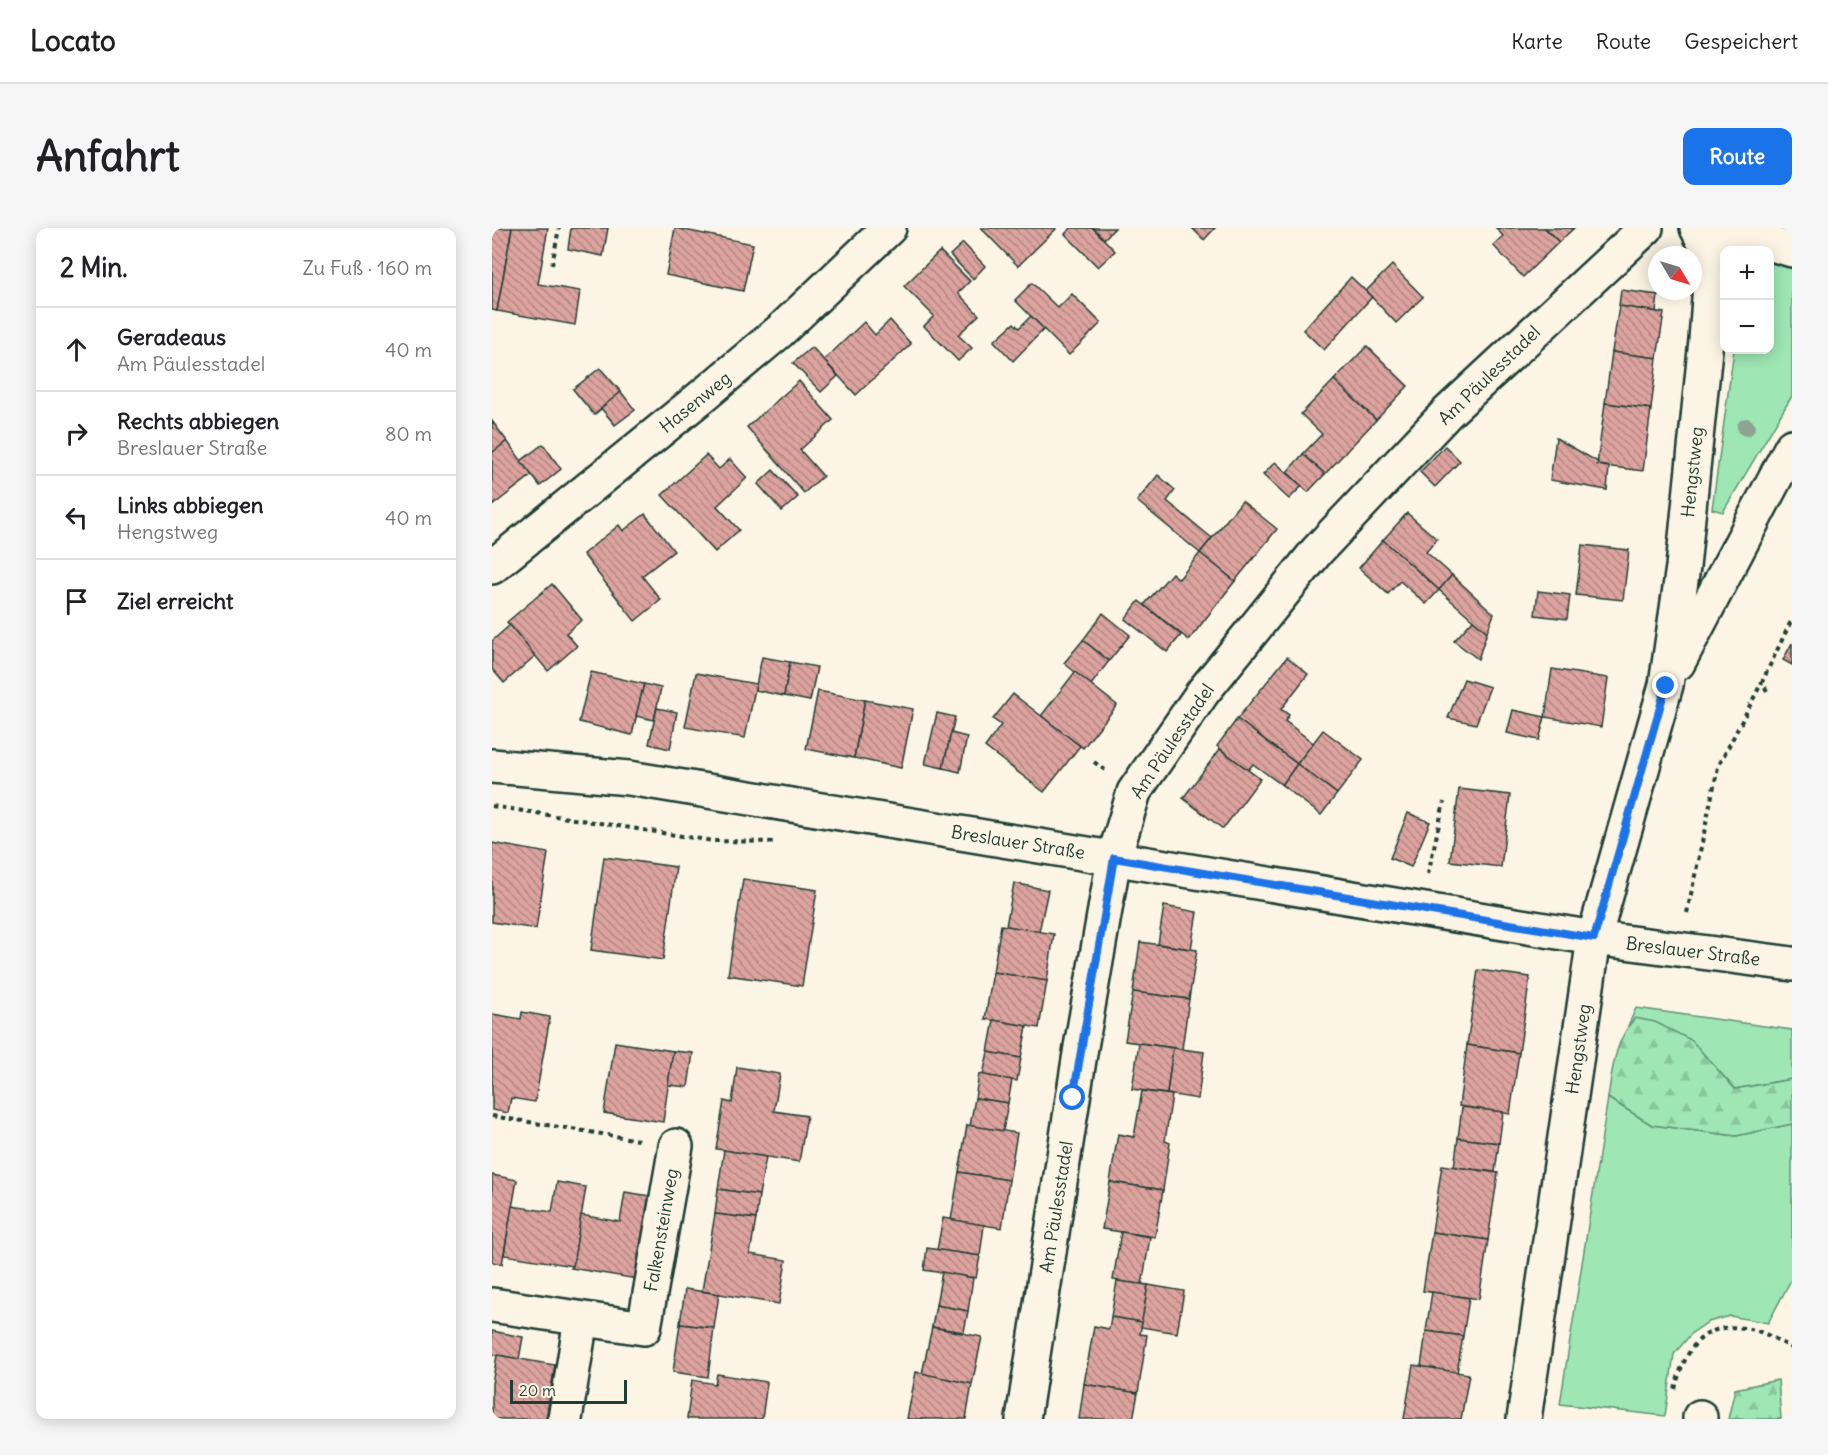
<!DOCTYPE html>
<html lang="de">
<meta charset="utf-8">
<style>
body{margin:0;font-family:Delius,sans-serif;background:#f6f6f6;color:#202124}
.controls{position:absolute;right:18px;top:18px;display:grid;overflow:hidden;border-radius:12px;box-shadow:0 3px 15px #0003}
.controls button{width:54px;height:54px;display:grid;place-items:center;padding:0;border:0;border-bottom:2px solid #e0e0e0;background:#fff;color:#202124;font:30px sans-serif}
.compass{position:absolute;left:1156px;top:18px;width:54px;height:54px;border-radius:50%;background:#fff;box-shadow:0 3px 15px #0003;rotate:128deg}
.scale{position:absolute;left:18px;bottom:15px;width:117px;box-sizing:border-box;padding-left:6px;border:3px solid #1f3d34;border-top:0;font-size:16px;line-height:21px;white-space:nowrap;color:#1f3d34;-webkit-text-stroke:4px #fcf5e5;paint-order:stroke}
.stop{position:absolute;width:18px;height:18px;margin:-14px;border:4px solid #1a73e8;border-radius:50%;background:#fff}
.stop.end{background:#1a73e8;border-color:#fff;box-shadow:0 2px 6px #0008}
.list{margin:0;padding:0;list-style:none}
h2{display:flex;justify-content:space-between;align-items:center;height:78px;margin:0;padding:0 24px;font-size:26px}
h2 small{font-size:20px;font-weight:400;color:#757577}
.list li{display:grid;grid-template-columns:39px 1fr auto;gap:18px;align-items:center;box-sizing:border-box;height:84px;padding:0 24px;border-top:2px solid #e0e0e0}
.list b{display:block;font-size:22px;white-space:nowrap}
.list p{margin:0;font-size:20px;white-space:nowrap;color:#757577}
.list em{font-size:20px;font-style:normal;color:#757577}
.icon{flex:none;width:33px;height:33px;fill:none;stroke:currentColor;stroke-width:2;stroke-linecap:round;stroke-linejoin:round}
.map{position:relative;flex:none;width:1300px;height:1191px;overflow:hidden;border-radius:12px}
header{display:flex;align-items:center;gap:36px;box-sizing:border-box;height:84px;padding:0 30px;background:#fff;border-bottom:2px solid #e0e0e0}
header strong{font-size:28px}
nav{display:flex;gap:33px;margin-inline-start:auto;font-size:21px}
.intro{display:flex;align-items:center;justify-content:space-between;box-sizing:border-box;height:144px;padding:0 36px}
h1{margin:0;font-size:42px}
.button{padding:15px 27px;border-radius:12px;background:#1a73e8;color:#fff;font-size:21px;font-weight:700}
main{display:flex;gap:36px;padding:0 36px}
aside{flex:1;background:#fff;border-radius:12px;box-shadow:0 3px 15px #0003}
.map>svg:first-child{display:block}
</style>
<header>
<strong>Locato</strong>
<nav><a>Karte</a><a>Route</a><a>Gespeichert</a></nav>
</header>
<div class="intro"><h1>Anfahrt</h1><a class="button">Route</a></div>
<main>
<aside>
<h2>2 Min.<small>Zu Fuß · 160 m</small></h2>
<ul class="list">
<li><svg class="icon" aria-label="ahead" viewBox="0 0 24 24"><path d="M12 20V5M6 11l6-6 6 6"/></svg><div><b>Geradeaus</b><p>Am Päulesstadel</p></div><em>40 m</em></li>
<li><svg class="icon" aria-label="right" viewBox="0 0 24 24"><path d="M7 20v-9h11M14 6l5 5-5 5"/></svg><div><b>Rechts abbiegen</b><p>Breslauer Straße</p></div><em>80 m</em></li>
<li><svg class="icon" aria-label="left" viewBox="0 0 24 24"><path d="M17 20v-9H6M10 6l-5 5 5 5"/></svg><div><b>Links abbiegen</b><p>Hengstweg</p></div><em>40 m</em></li>
<li><svg class="icon" aria-label="arrive" viewBox="0 0 24 24"><path d="M6 21V4h12l-3 4 3 4H6"/></svg><div><b>Ziel erreicht</b></div></li>
</ul>
</aside>
<div class="map">
<svg width="1300" height="1191" viewBox="0 0 1300 1191">
<defs>
<pattern id="forest-firs" width="22" height="20" patternUnits="userSpaceOnUse" patternTransform="scale(1.5)"><rect width="22" height="20" fill="#9ee6b4"/><path d="M5 1l3.5 6h-7zM16 11l3.5 6h-7z" fill="#88c69b"/></pattern>
<pattern id="building-back-hatch" width="6" height="6" patternUnits="userSpaceOnUse" patternTransform="scale(1.5)"><rect width="6" height="6" fill="#dda39f"/><path d="M-1 5l2 2M0 0l6 6M5-1l2 2" fill="none" stroke="#b38682"/></pattern>
</defs>
<rect width="100%" height="100%" fill="#fcf5e5"/>
<filter id="ink" filterUnits="userSpaceOnUse"><feTurbulence type="fractalNoise" baseFrequency=".0167" numOctaves="2"/><feDisplacementMap in="SourceGraphic" scale="12" xChannelSelector="R" yChannelSelector="G"/><feConvolveMatrix kernelMatrix="1 2 1 2 8 2 1 2 1" color-interpolation-filters="sRGB"/></filter>
<g filter="url(#ink)">
<!-- green -->
<g fill="#9ee6b4" stroke="#5e9274" stroke-width="1.5">
<path d="M1278,35l22,4v129l-69,116 -11,-3 22,-159h36z"/>
<path d="M1144,780l156,22v49l-57,10 -44,-49 -63,-14z"/>
<path d="M1116,870l44,27 84,11 56,-12v154l-24,45 -38,-7 -22,6 -16,11 -18,21 -9,62 -105,-12z"/>
</g>
<!-- forest -->
<g fill="url(#forest-firs)" stroke="#5e9274" stroke-width="1.5">
<path d="M1143,790l20,4 36,18 44,49 57,-10v45l-56,12 -84,-11 -44,-27c4,-28 7,-58 27,-80z"/>
<path d="M1286,1152l3,39h-53l7,-30z"/>
</g>
<!-- building -->
<g fill="url(#building-back-hatch)" stroke="#1f3d34" stroke-width="1.5">
<path d="M0,0h20l-15,83 -5,-1z"/>
<path d="M20,0h36l-10,56 42,7 -5,34 -78,-14z"/>
<path d="M79,0h37l-5,28 -35,-7z"/>
<path d="M183,0l78,16 -10,47 -77,-16z"/>
<path d="M489,0h74l1,1 -38,37z"/>
<path d="M579,0h22l22,23 -17,16 -33,-33z"/>
<path d="M601,0h22l-11,11z"/>
<path d="M700,0h23l-11,12z"/>
<path d="M1004,0h49l14,14 -36,35 -30,-32 10,-9z"/>
<path d="M1053,0h29l-15,14z"/>
<path d="M471,15l22,23 -12,13 -23,-24z"/>
<path d="M448,23l30,30 -12,12 21,22 -21,20 14,13 -14,13 -34,-35 10,-10 -30,-30z"/>
<path d="M900,37l31,32 -27,26 -30,-32z"/>
<path d="M859,49l21,20 -48,53 -21,-20z"/>
<path d="M540,55l26,25 14,-14 29,29 -32,32 -54,-55z"/>
<path d="M1129,62l37,5 -2,17 -37,-6z"/>
<path d="M1127,78l45,7 -7,45 -45,-6z"/>
<path d="M539,88l13,13 -31,32 -19,-20 20,-18 5,5z"/>
<path d="M398,92l21,24 -55,51 -32,-35 40,-38 11,13z"/>
<path d="M875,118l41,40 -32,34 -42,-40z"/>
<path d="M320,119l26,29 -17,16 -28,-29z"/>
<path d="M1120,124l45,6 -6,51 -46,-6z"/>
<path d="M108,140l21,24 -27,23 -21,-26z"/>
<path d="M842,152l42,40 -51,54 -22,-20 19,-20 -21,-20z"/>
<path d="M307,153l34,39 -33,30 23,26 -19,17 -57,-66z"/>
<path d="M129,164l14,18 -20,15 -14,-17z"/>
<path d="M1113,175l46,6 -8,62 -46,-6z"/>
<path d="M0,193l15,20 -15,12z"/>
<path d="M1064,210l42,24 -1,3 12,2 -2,23 -57,-10z"/>
<path d="M15,213l25,34 -40,31v-53z"/>
<path d="M51,216l18,25 -21,17 -19,-25z"/>
<path d="M953,218l15,15 -25,26 -15,-15z"/>
<path d="M811,226l22,20 -17,18 -21,-20z"/>
<path d="M214,227l13,14 11,-10 17,19 -30,28 22,24 -24,22 -53,-57z"/>
<path d="M783,234l27,24 -13,13 -26,-24z"/>
<path d="M281,242l25,27 -16,14 -24,-27z"/>
<path d="M666,247l17,15 -8,11 45,37 -12,15 -63,-52z"/>
<path d="M750,273l35,28 -42,52 -35,-28z"/>
<path d="M915,285l30,26 -11,13 26,23 -13,15 -56,-50z"/>
<path d="M153,286l29,37 -32,25 19,24 -26,21 -52,-67 36,-29 4,6z"/>
<path d="M891,312l56,50 -13,14 -26,-23 -12,13 -29,-26z"/>
<path d="M1090,317l47,5 -6,50 -47,-5z"/>
<path d="M708,325l35,28 -46,59 -45,-35 28,-32 7,6z"/>
<path d="M960,347l42,39 -7,18 -48,-42z"/>
<path d="M60,356l30,36 -16,13 11,13 -29,25 -41,-49z"/>
<path d="M1046,363l32,4 -3,24 -32,-4z"/>
<path d="M647,373l42,34 -14,17 -42,-33z"/>
<path d="M611,385l27,22 -21,26 -26,-21z"/>
<path d="M981,392l14,12 -9,27 -24,-18z"/>
<path d="M18,397l25,31 -31,27 -12,-14v-28z"/>
<path d="M591,412l26,21 -18,24 -27,-22z"/>
<path d="M1300,415v22l-9,-5z"/>
<path d="M270,429l28,5 -6,34 -29,-6z"/>
<path d="M795,429l21,17 -27,35 8,6 -4,6 28,22 -16,21 -60,-45z"/>
<path d="M298,434l27,5 -7,34 -26,-5z"/>
<path d="M1060,441l56,9 -7,49 -56,-10z"/>
<path d="M99,444l53,12 -12,51 -53,-13z"/>
<path d="M583,444l42,33 -34,43 -42,-32z"/>
<path d="M204,445l60,11 -11,54 -60,-11z"/>
<path d="M972,451l26,8 -14,37 -28,-6z"/>
<path d="M152,456l17,4 -7,32 -18,-4z"/>
<path d="M326,463l47,9 -11,58 -48,-9z"/>
<path d="M521,466l67,52 -36,46 -59,-45 16,-22 -8,-6z"/>
<path d="M373,472l48,9 -12,59 -47,-10z"/>
<path d="M165,480l20,4 -7,37 -21,-5z"/>
<path d="M1021,482l32,7 -6,23 -32,-7z"/>
<path d="M445,485l18,4 -12,51 -18,-4z"/>
<path d="M745,491l60,45 -15,21 -29,-21 -5,6 -31,-24z"/>
<path d="M831,502l40,30 -26,34 -40,-30z"/>
<path d="M459,505l16,4 -7,35 -17,-4z"/>
<path d="M728,521l40,30 -37,50 -40,-31z"/>
<path d="M805,536l40,30 -16,21 -39,-30z"/>
<path d="M967,561l51,6 -9,72 -51,-6z"/>
<path d="M916,585l22,9 -19,45 -21,-9z"/>
<path d="M0,615l56,10 -12,76 -44,-7z"/>
<path d="M112,629l72,10 -13,93 -72,-10z"/>
<path d="M251,651l74,11 -15,96 -74,-11z"/>
<path d="M522,655l34,7 -9,42 -33,-6z"/>
<path d="M672,678l33,6 -6,37 -33,-5z"/>
<path d="M509,697l53,9 -7,47 -54,-9z"/>
<path d="M648,714l57,8 -8,49 -56,-7z"/>
<path d="M986,742l52,7 -11,76 -52,-8z"/>
<path d="M501,744l54,9 -8,47 -54,-9z"/>
<path d="M641,764l56,7 -7,50 -57,-8z"/>
<path d="M30,784l28,5 -15,85 -24,-4 -3,15 -16,-3v-96l29,5z"/>
<path d="M502,792l33,6 -6,32 -33,-6z"/>
<path d="M123,814l58,9 -10,71 -59,-9z"/>
<path d="M647,815l34,5 -6,46 -35,-5z"/>
<path d="M975,817l52,8 -9,61 -51,-8z"/>
<path d="M681,820l31,4 -6,47 -31,-5z"/>
<path d="M181,823l20,2 -5,34 -20,-2z"/>
<path d="M496,824l33,6 -4,23 -34,-6z"/>
<path d="M245,839l43,7 -6,37 33,5 -8,46 -83,-13 8,-48 8,2z"/>
<path d="M487,846l33,6 -4,23 -33,-5z"/>
<path d="M650,863l30,4 -7,46 5,2 -7,47 -53,-8 8,-48 16,3z"/>
<path d="M483,870l33,5 -5,28 -33,-5z"/>
<path d="M970,879l41,5 -4,31 -41,-5z"/>
<path d="M475,897l50,8 -8,47 -50,-8z"/>
<path d="M966,910l41,5 -4,29 -41,-5z"/>
<path d="M232,922l42,7 -7,38 -41,-6z"/>
<path d="M950,937l56,8 -10,67 -56,-8z"/>
<path d="M467,944l50,8 -7,48 -51,-8z"/>
<path d="M0,947l25,5 -15,84 -10,-2z"/>
<path d="M65,954l29,5 -13,79 -69,-11 8,-49 40,6z"/>
<path d="M618,954l53,8 -8,47 -53,-8z"/>
<path d="M226,961l41,6 -3,24 -41,-5z"/>
<path d="M133,964l32,5 -14,83 -72,-12 2,-2 8,-51 39,7z"/>
<path d="M223,986l41,5 -6,35 36,6 -7,44 -77,-13z"/>
<path d="M451,990l41,7 -4,31 -43,-6z"/>
<path d="M629,1004l29,5 -8,48 -29,-5z"/>
<path d="M940,1004l56,8 -9,59 -56,-8z"/>
<path d="M435,1020l53,8 -4,22 -52,-8z"/>
<path d="M450,1044l31,6 -5,33 -32,-6z"/>
<path d="M625,1053l31,4 -6,37 -31,-5z"/>
<path d="M656,1057l36,6 -7,42 -36,-6z"/>
<path d="M193,1061l34,5 -5,34 -34,-4z"/>
<path d="M940,1064l37,6 -6,38 -37,-5z"/>
<path d="M444,1077l32,6 -4,21 -32,-5z"/>
<path d="M619,1089l31,5 -2,12 7,1 -9,58 -54,-9 10,-58 15,3z"/>
<path d="M188,1096l34,4 -6,49 -35,-5z"/>
<path d="M440,1099l50,10 -10,47 -50,-10z"/>
<path d="M0,1103l31,6 -4,22 -27,-5z"/>
<path d="M934,1103l37,5 -6,37 -36,-6z"/>
<path d="M5,1127l58,10 -9,54h-54v-35z"/>
<path d="M921,1137l56,9 -8,45h-57z"/>
<path d="M424,1144l56,12 -6,35h-59z"/>
<path d="M225,1146l50,8 -5,37h-75l5,-39 23,4z"/>
<path d="M592,1156l54,9 -5,26h-54z"/>
</g>
<g fill="none" stroke-linecap="round" stroke-linejoin="round">
<!-- minor casing -->
<g stroke="#1f3d34" stroke-width="38">
<g id="minor">
<path d="M1226,0l74,22"/>
<path d="M0,339l213,-173 75,-63 109,-103"/>
<path d="M1186,435l114,-217"/>
<path d="M0,538l137,12 965,160 198,26"/>
<path d="M0,1077l152,23 32,-182"/>
<path d="M73,1191l16,-100"/>
<path d="M531,1191l58,-372 33,-189 20,-66 69,-100 114,-141 130,-138 199,-185"/>
<path d="M1032,1191l70,-481 72,-253 17,-118 23,-227 6,-83 -15,-29"/>
<path d="M1208,1191v-2"/>
</g>
</g>
<!-- path -->
<g stroke="#1f3d34" stroke-width="4" stroke-dasharray="4.5 4.5" stroke-linecap="butt">
<path d="M60,37l7,-37"/>
<path d="M1275,463l-5,-9 30,-63"/>
<path d="M602,534l11,8"/>
<path d="M0,578l221,35 64,1"/>
<path d="M936,646l16,-72"/>
<path d="M1195,685l31,-146 44,-85"/>
<path d="M0,888l147,24"/>
<path d="M1183,1161c11,-45 32,-72 83,-58 11,4 23,11 34,17"/>
</g>
<!-- minor -->
<use href="#minor" stroke="#fcf5e5" stroke-width="33"/>
</g>
<!-- trees -->
<circle fill="#90a292" cx="1254" cy="199" r="9"/>
</g>
<g fill="none" stroke-linecap="round" stroke-linejoin="round" filter="url(#ink)">
<!-- route -->
<path stroke="#1a73e8" stroke-width="8" d="M581,870l41,-240 480,80 72,-252"/>
</g>
<g text-anchor="middle" dominant-baseline="central" stroke-width="4.5" stroke-linejoin="round" paint-order="stroke">
<!-- street labels -->
<g font-size="18" fill="#1f3d34" stroke="#fcf5e5">
<text transform="translate(997 147) rotate(-44)">Am Päulesstadel</text>
<text transform="translate(203 174) rotate(-39)">Hasenweg</text>
<text transform="translate(1200 244) rotate(-84)">Hengstweg</text>
<text transform="translate(680 513) rotate(-56)">Am Päulesstadel</text>
<text transform="translate(526 614) rotate(9)">Breslauer Straße</text>
<text transform="translate(1201 723) rotate(7)">Breslauer Straße</text>
<text transform="translate(1086 821) rotate(-82)">Hengstweg</text>
<text transform="translate(564 979) rotate(-81)">Am Päulesstadel</text>
<text transform="translate(169 1002) rotate(-80)">Falkensteinweg</text>
</g>
</g>
</svg>
<div class="controls">
<button>+</button>
<button>−</button>
</div>
<svg class="compass" viewBox="-18 -18 36 36"><path d="M0-13l5 13h-10z" fill="#e53935"/><path d="M0 13l5-13h-10z" fill="#757577"/></svg>
<div class="scale">20 m</div>
<div class="stop" style="left:581px;top:870px"></div>
<div class="stop end" style="left:1174px;top:458px"></div>
</div>
</main>
